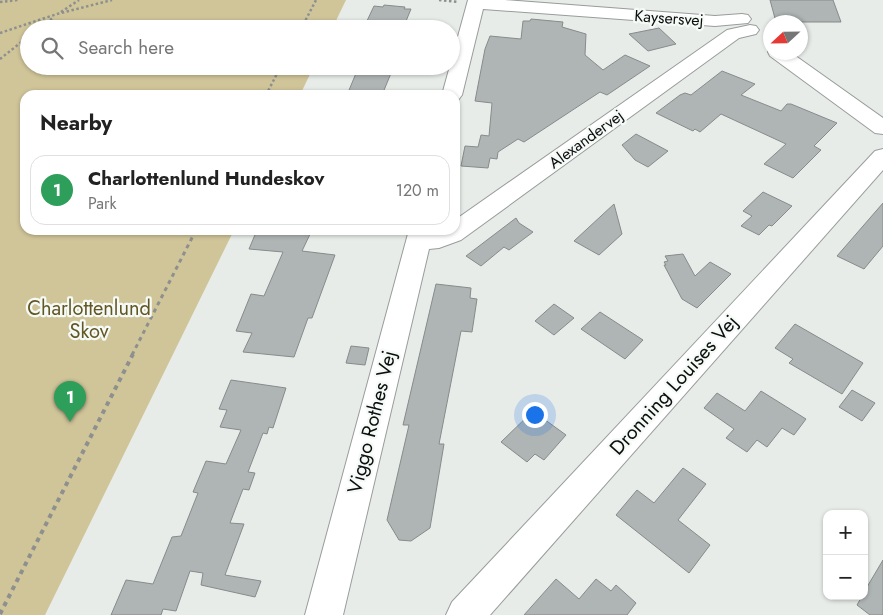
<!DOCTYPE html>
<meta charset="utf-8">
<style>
body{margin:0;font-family:Jost,sans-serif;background:#f2f2f2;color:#222}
.controls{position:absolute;right:15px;bottom:15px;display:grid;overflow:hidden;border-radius:10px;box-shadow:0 1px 4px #0004}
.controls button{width:45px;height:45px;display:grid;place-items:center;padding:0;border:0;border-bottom:1px solid #e0e0e0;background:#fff;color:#222;font:25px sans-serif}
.compass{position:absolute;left:763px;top:15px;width:45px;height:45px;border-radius:50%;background:#fff;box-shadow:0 1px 4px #0004;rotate:248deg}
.you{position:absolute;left:534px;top:414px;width:18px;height:18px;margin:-12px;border:4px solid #fff;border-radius:50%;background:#1a73e8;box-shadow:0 0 0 8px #1a73e833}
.badge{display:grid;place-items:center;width:32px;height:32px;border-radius:50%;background:#7c3aed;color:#fff;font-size:16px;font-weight:700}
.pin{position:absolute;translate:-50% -41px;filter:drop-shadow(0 1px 2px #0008)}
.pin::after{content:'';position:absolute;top:26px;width:18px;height:15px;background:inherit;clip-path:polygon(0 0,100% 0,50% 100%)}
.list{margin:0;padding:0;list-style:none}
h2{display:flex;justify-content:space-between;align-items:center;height:65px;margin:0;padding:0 20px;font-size:21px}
h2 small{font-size:16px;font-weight:400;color:#767676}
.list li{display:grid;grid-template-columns:32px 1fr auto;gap:15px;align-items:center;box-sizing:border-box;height:70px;margin:0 10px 10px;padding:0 10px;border:1px solid #e0e0e0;border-radius:15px}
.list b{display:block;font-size:19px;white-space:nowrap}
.list p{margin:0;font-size:16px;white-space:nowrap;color:#767676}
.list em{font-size:16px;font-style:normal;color:#767676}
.icon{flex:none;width:28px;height:28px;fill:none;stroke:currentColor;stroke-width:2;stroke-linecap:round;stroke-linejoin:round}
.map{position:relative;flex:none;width:883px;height:615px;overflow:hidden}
.search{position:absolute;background:#fff;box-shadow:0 1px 4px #0004;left:20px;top:20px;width:440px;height:55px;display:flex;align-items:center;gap:12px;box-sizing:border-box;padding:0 18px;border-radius:28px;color:#767676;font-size:19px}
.panel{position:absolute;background:#fff;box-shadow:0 1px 4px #0004;left:20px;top:90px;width:440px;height:145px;border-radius:15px}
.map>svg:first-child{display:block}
</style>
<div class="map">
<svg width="883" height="615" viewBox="0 0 883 615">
<rect width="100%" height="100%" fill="#e8ece9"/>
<!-- green -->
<path fill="#d0c599" d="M0,0h346l-14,29h-303v37h285l-14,29h-275v135h209l-189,385h-45z"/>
<!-- building -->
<g fill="#afb4b4" stroke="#868c8b">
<path d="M770,0h63l8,22h-65z"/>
<path d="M384,5l21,2 -1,2h7l-7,17 -38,-3 8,-17 9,1z"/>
<path d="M531,19l32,3 -1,5 24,7 -1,21 18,15 22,-15 25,11 -43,29 -7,-3 -76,50 -6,-3 -20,13 -1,7 -7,-1 -2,10 -27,-2 4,-20 13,1 3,-12 8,1 3,-33 -17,-2 10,-52 5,-13 31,3 2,-18h7z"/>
<path d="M659,28l17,16 -28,7 -19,-17z"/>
<path d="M359,66h35l-12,29h-35z"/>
<path d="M722,71l33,13 -14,11 40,16 6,-7h4l46,19 -23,23 7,4 -28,28 -29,-14 22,-20 -65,-30 -21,18 -5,-3 -2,2 -37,-18 24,-18 5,-2 6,2z"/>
<path d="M636,134l32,17 -20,16 -13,-7 -13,-15z"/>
<path d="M763,192l29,14 -20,20 -3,-1 -10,10 -18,-9 11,-10 -9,-5z"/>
<path d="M883,203v43l-19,23 -27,-13z"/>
<path d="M614,204l8,30 -23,21 -25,-14z"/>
<path d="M516,218l3,5 14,9 -24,18 -5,-3 -23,19 -15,-10z"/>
<path d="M257,230h55l-10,21 33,4 -23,63h-4l-14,39 -51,-5 9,-19 -16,-2 15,-37 13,2 19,-44 -34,-3z"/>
<path d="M683,254l12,22 15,-14 21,12 -34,34 -15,-9 -18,-34h2l-2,-3 4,-1 -3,-5z"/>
<path d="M436,284l35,4 -1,10 7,1 -5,33 -11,-1 -22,113h5l-14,84 -19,13 -12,-1 -12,-20 22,-95h-6z"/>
<path d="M554,304l20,14 -20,17 -19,-14z"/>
<path d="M600,312l43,28 -18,19 -44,-30z"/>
<path d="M795,324l68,39 -21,31 -53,-31 4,-4 -18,-11z"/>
<path d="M351,346l18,2 -4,17 -19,-2z"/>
<path d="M231,380l55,8 -13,40 -4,-1 -2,7 -4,-1 -15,39 7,1 -6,17 -6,-1 -13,34 14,1 -19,51 36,6 -6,16 -54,-12 2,-12 -13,-2 -14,40 -13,-2 -2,6h-50l15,-35 27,4 19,-47 9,-1 17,-43 -5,-1 13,-31 20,3 15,-34 -21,-3 7,-17 -8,-1z"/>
<path d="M852,390l23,13 -13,18 -23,-14z"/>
<path d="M761,391l45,28 -12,16 -12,-7 -15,19 -10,-7 -10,12 -21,-14 8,-9 -30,-21 13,-15 28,18z"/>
<path d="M533,411l33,24 -22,25 -9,-6 -8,8 -26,-20z"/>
<path d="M683,468l23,16 -28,36 32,25 -21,28 -73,-58 21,-25 17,13z"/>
<path d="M883,560v55h-13l-13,-10 5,-9h2v-4z"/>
<path d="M556,579l23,20 17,-20 15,12 5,-6 20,18 -9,12h-103z"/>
</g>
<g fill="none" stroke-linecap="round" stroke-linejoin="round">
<!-- minor casing -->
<g stroke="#989c9a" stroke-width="2">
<g id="minor">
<path d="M468,0h37l210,16 27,-2 6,1 3,4 -3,4 -33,3 -232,-17 -21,86 -3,4 -4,1v-5h-13z"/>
<path d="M750,25l6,1 3,4 -3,4 -17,4 -278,202 -22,8 -10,1 -86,366h-38l104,-385h46v-10l272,-190z"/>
<path d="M770,48v4h20l93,66v16l-8,-1 -105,-77 -2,-4z"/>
<path d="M883,149v21l-393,445h-44l6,-13 423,-451z"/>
</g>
</g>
<!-- path-far2 -->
<g stroke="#8d908e" stroke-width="2.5" stroke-dasharray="2.5 2.5" stroke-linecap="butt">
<path d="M439,0l19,2"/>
<path d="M0,2l18,-2"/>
<path d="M61,12l18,-12"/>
<path d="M38,29l16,-12"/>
<path d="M301,29l15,-29"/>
<path d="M0,33l57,-19 55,-14"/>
<path d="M0,59l29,-23"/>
<path d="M266,95l15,-29"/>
</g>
<!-- path-far1 -->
<g stroke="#8d908e" stroke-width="3" stroke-dasharray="4 4" stroke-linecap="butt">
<path d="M383,230l14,1"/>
<path d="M132,355l64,-125"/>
</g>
<!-- path -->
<path stroke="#8d908e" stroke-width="4" stroke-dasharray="4.5 4.5" stroke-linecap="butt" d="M0,614l133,-260"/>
<!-- minor -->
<use href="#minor" fill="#fff" fill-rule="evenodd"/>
</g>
<g text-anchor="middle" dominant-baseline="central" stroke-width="4.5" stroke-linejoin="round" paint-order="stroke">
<!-- far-street labels -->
<g font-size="16" fill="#0c0e0d" stroke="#f5faf7">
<text transform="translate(669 18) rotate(4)">Kaysersvej</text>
<text transform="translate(586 139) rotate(-36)">Alexandervej</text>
</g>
<!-- park labels -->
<g font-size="20" fill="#625623" stroke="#f5faf7">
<text x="89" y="308">Charlottenlund<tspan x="89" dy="23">Skov</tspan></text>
</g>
<!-- street labels -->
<g font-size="20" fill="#0c0e0d" stroke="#f5faf7">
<text transform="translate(674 385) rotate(-48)">Dronning Louises Vej</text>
<text transform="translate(372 422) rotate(-76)">Viggo Rothes Vej</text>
</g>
</g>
</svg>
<div class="controls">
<button>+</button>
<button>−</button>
</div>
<svg class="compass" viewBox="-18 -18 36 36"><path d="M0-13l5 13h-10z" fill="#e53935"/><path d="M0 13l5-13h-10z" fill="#767676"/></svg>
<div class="you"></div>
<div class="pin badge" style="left:70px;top:422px;background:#2e9e5b">1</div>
<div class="search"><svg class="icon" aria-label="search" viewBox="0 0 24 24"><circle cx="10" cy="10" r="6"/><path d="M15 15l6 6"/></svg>Search here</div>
<section class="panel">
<h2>Nearby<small></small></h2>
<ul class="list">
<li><span class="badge" style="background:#2e9e5b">1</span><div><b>Charlottenlund Hundeskov</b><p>Park</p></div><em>120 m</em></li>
</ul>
</section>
</div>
